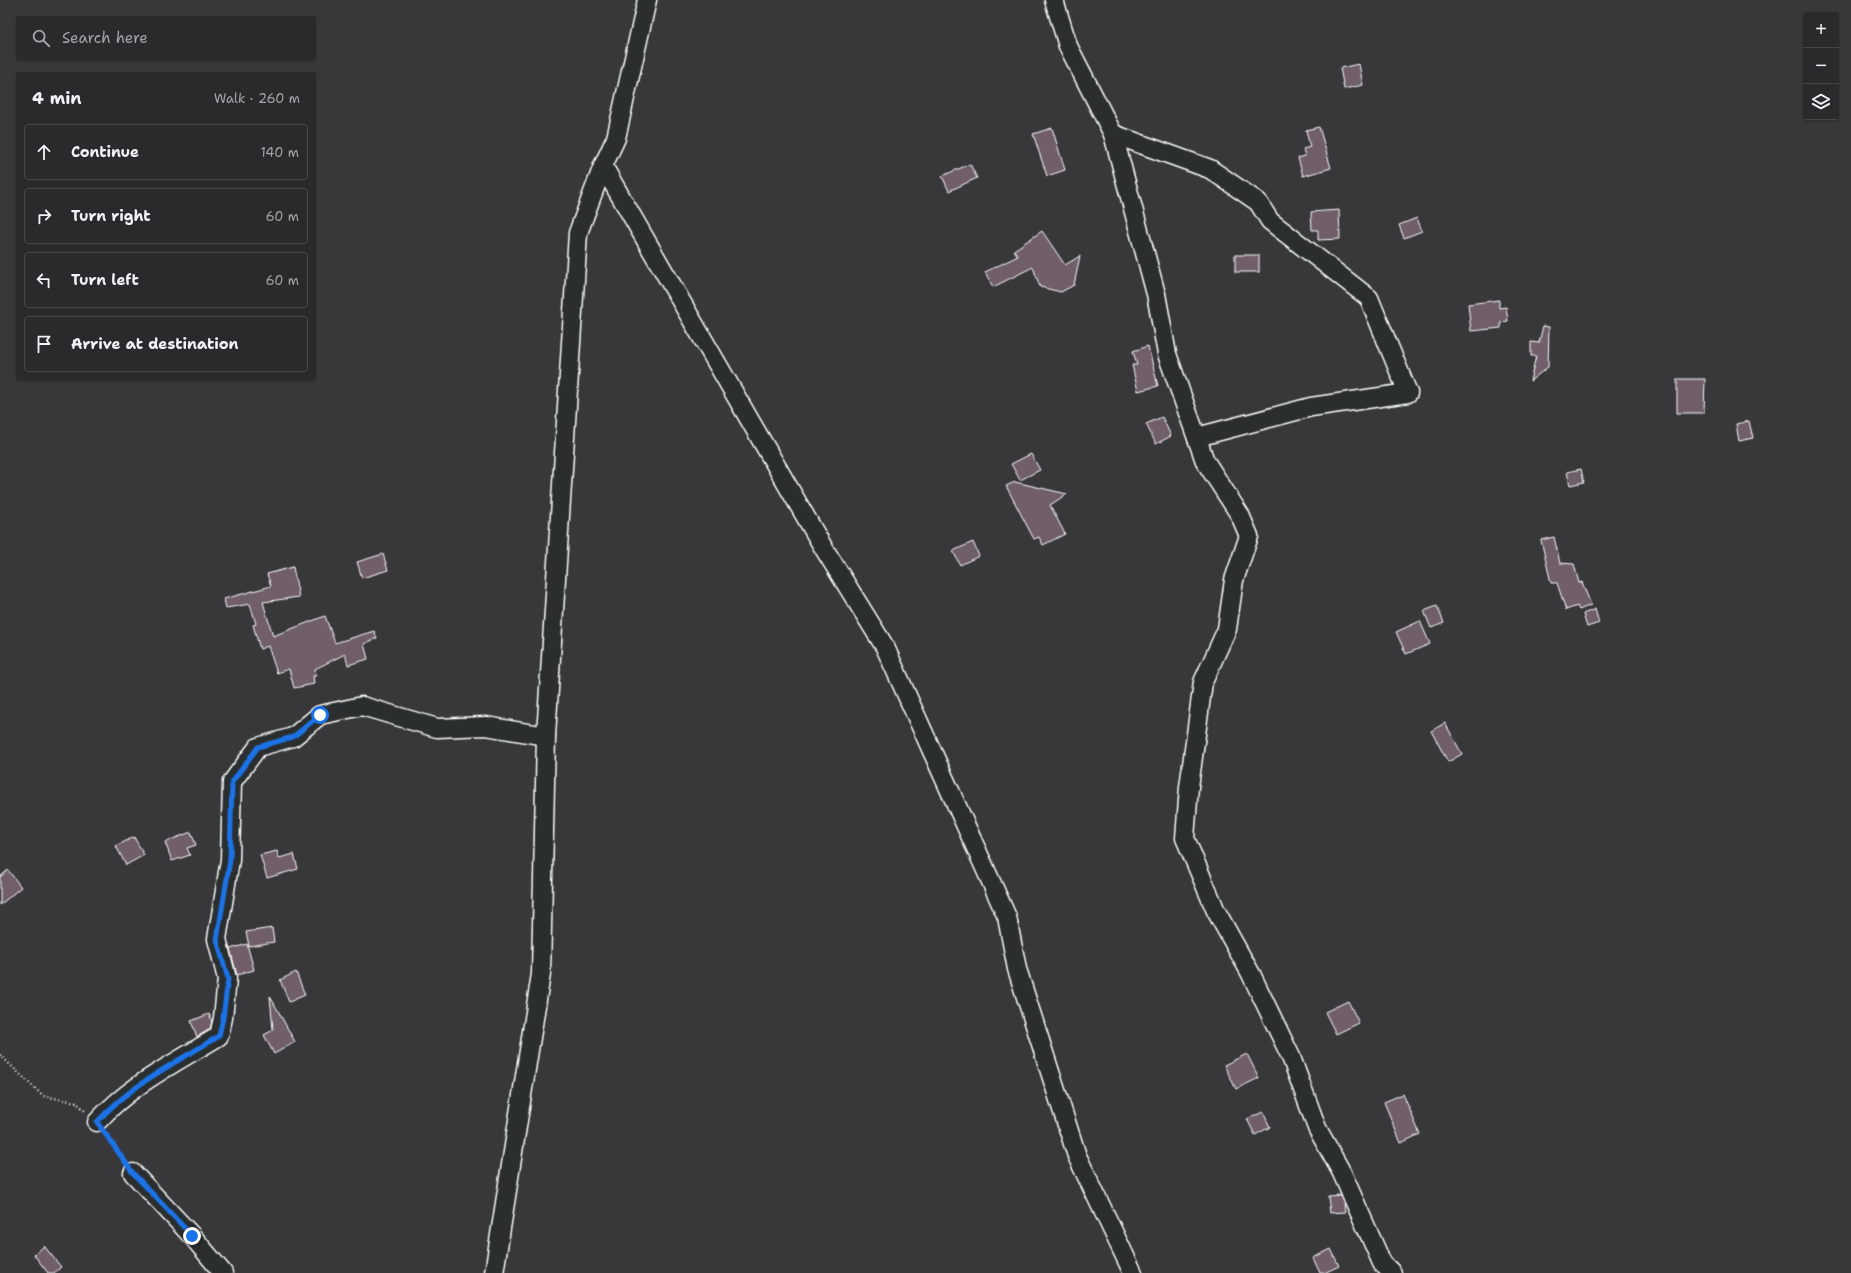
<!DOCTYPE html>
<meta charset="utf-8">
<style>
body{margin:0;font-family:"Shantell Sans",sans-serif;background:#323134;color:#f1f3f6}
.controls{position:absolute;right:12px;top:12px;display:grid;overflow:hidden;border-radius:4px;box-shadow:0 1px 3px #0004}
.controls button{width:36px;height:36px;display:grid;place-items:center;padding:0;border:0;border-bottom:1px solid #464548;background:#2a292c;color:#f1f3f6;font:20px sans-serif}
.stop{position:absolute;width:12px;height:12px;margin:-9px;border:3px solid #1a73e8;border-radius:50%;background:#fff}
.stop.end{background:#1a73e8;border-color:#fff;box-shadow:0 1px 4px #0008}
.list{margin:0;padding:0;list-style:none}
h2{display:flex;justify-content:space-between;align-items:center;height:52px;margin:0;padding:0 16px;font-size:17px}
h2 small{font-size:13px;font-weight:400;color:#a5a6a9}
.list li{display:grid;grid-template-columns:26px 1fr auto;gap:12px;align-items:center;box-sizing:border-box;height:56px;margin:0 8px 8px;padding:0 8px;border:1px solid #464548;border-radius:4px}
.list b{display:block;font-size:15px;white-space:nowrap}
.list em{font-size:13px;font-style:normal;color:#a5a6a9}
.icon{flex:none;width:22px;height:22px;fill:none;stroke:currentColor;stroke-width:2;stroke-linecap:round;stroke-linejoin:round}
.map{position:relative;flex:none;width:1851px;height:1273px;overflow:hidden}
.search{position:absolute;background:#2a292c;box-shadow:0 1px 3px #0004;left:16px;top:16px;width:300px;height:44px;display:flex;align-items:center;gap:10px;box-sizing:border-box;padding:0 14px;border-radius:4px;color:#a5a6a9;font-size:15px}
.panel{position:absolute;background:#2a292c;box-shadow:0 1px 3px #0004;left:16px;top:72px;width:300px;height:308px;border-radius:4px}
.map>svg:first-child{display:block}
</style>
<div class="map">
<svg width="1851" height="1273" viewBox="0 0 1851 1273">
<rect width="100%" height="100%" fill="#38373a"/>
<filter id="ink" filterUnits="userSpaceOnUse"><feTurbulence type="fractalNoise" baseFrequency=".025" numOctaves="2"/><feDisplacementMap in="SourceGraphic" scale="8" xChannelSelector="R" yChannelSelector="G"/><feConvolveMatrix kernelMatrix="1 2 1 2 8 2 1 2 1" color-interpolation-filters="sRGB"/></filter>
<g filter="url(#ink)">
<!-- building -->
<g fill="#6f5f6a" stroke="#fff">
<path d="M1359,64l4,21 -19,4 -4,-21z"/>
<path d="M1319,127l12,41 -28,8 -5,-18 7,-2 -2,-7 7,-2 -4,-17z"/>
<path d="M1052,128l13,42 -18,6 -14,-42z"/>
<path d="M970,164l7,14 -28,13 -7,-15z"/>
<path d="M1339,210l1,29 -22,1v-10h-6l-1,-18z"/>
<path d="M1417,218l5,13 -18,7 -5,-13z"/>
<path d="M1042,231l23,34 15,-9 -6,29 -13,7 -21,-5 -7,-20 -40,20 -8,-15 33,-16 -4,-6z"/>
<rect x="1235" y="255" width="24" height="17"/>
<path d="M1499,300v8l7,-1 2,14 -7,1v6l-30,3 -3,-27z"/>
<path d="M1543,326l6,1 -1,40 -18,14 6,-25h-5v-14l8,1z"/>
<path d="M1148,346l10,40 -20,5 -6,-26h5l-4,-14z"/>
<path d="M1677,379h28l-1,34h-27z"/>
<path d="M1162,417l9,19 -15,8 -10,-20z"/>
<path d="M1749,421l4,17 -14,3 -3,-17z"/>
<path d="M1031,454l9,16 -20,10 -9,-16z"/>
<path d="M1581,469l3,13 -14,3 -3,-13z"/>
<path d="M1015,482l52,12 -17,11 15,29 -22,11 -4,-8 -5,2 -28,-53z"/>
<path d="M1554,537l6,26 14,1 5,19 3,-1 9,23 -12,5 -2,-4 -11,4 -9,-27h-6l-10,-43z"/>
<path d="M973,542l6,14 -19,9 -7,-14z"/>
<path d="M383,554l5,16 -26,8 -5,-16z"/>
<path d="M293,567l6,30 -36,5 10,34 52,-20 10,27 39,-12 3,7 -13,6 4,15 -20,6 -3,-11 -30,15 1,7h-3l1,8 -20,4 -5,-19 -12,4 -9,-27 -8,3 -7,-24 3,-1 -6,-20 -24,4 -2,-9 47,-13 -4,-12z"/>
<path d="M1437,606l7,17 -13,5 -7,-17z"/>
<path d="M1595,609l4,14 -12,4 -4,-13z"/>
<path d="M1420,621l10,23 -24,10 -10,-22z"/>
<path d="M1445,723l17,31 -14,8 -17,-31z"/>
<path d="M191,832l5,13 -9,3 3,7 -18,6 -7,-19z"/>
<path d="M134,837l10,18 -18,10 -10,-19z"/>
<path d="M277,851l2,7 15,-4 4,15 -31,9 -7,-23z"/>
<path d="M8,870l13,17 -21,18v-28z"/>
<path d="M272,928l2,14 -25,4 -3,-14z"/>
<path d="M247,944l7,26 -17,5 -7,-26z"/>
<path d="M296,972l9,23 -16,7 -9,-22z"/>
<path d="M270,996l25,46 -21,12 -10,-19 9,-5z"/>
<path d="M1348,1001l11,22 -23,11 -11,-22z"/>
<path d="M209,1014l3,7 -2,8 -13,8 -6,-16z"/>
<path d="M1247,1054l12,24 -23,11 -12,-24z"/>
<path d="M1403,1094l17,40 -19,9 -17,-41z"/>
<path d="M1263,1112l7,15 -15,8 -8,-16z"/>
<path d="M1340,1195l4,9 1,8 -15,1 -2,-17z"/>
<path d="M44,1246l17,21 -7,6h-6l-14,-18z"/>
<path d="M1331,1249l8,17 -15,7h-4l-7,-15z"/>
</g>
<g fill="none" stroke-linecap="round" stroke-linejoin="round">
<!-- minor casing -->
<g stroke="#fff" stroke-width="21">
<g id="minor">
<path d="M1054,0l14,46 45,88 43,160 11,60 38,107 35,54 9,21 -15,44 -7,49 -24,53 -14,105 -4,51 31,73 35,63 40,83 26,71 25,45 40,90 10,10"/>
<path d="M1113,134l97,35 48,33 12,19 99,77 39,95 -97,14 -114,30"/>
<path d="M603,166l220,381 62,100 122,270 10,52 60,187 56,117"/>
<path d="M97,1122c34,-38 80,-60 122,-86l4,-18 4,-39 -10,-40 13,-79 2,-78 26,-35 35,-10 27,-22 42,-9 75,22 49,-2 60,10"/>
<path d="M133,1173l59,63 31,37"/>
<path d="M494,1273l47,-299 5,-238 32,-503 25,-67 13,-28 31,-138"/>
</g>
</g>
<!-- path -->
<g stroke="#fff" stroke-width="2.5" stroke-dasharray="1 3" stroke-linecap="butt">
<path d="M0,1055l43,41 33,6 9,9"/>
<path d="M107,1135l16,24"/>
</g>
<!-- minor -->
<use href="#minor" stroke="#2a2d2e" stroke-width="18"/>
</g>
</g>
<g fill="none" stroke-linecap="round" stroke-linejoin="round" filter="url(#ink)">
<!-- route -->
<path stroke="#1a73e8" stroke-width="5" d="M192,1236l-59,-63 -36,-51c34,-38 80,-60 122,-86l4,-18 5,-39 -11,-39 13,-80 2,-78 26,-35 35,-10 27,-22"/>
</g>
</svg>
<div class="controls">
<button>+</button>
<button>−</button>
<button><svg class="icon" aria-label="layers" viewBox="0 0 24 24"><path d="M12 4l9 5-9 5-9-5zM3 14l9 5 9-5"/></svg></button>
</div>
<div class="stop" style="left:320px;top:715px"></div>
<div class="stop end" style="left:192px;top:1236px"></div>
<div class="search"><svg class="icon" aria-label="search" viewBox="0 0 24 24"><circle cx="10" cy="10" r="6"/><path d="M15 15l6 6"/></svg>Search here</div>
<section class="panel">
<h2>4 min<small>Walk · 260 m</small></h2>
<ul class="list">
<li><svg class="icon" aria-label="ahead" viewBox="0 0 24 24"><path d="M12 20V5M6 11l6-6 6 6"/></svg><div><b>Continue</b></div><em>140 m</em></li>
<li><svg class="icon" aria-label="right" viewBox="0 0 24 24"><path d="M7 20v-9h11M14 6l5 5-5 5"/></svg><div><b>Turn right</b></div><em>60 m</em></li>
<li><svg class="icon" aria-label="left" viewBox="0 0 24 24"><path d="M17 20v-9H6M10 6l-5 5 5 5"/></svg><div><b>Turn left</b></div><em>60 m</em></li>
<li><svg class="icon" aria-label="arrive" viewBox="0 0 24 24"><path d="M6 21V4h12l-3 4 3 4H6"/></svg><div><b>Arrive at destination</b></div></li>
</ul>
</section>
</div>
